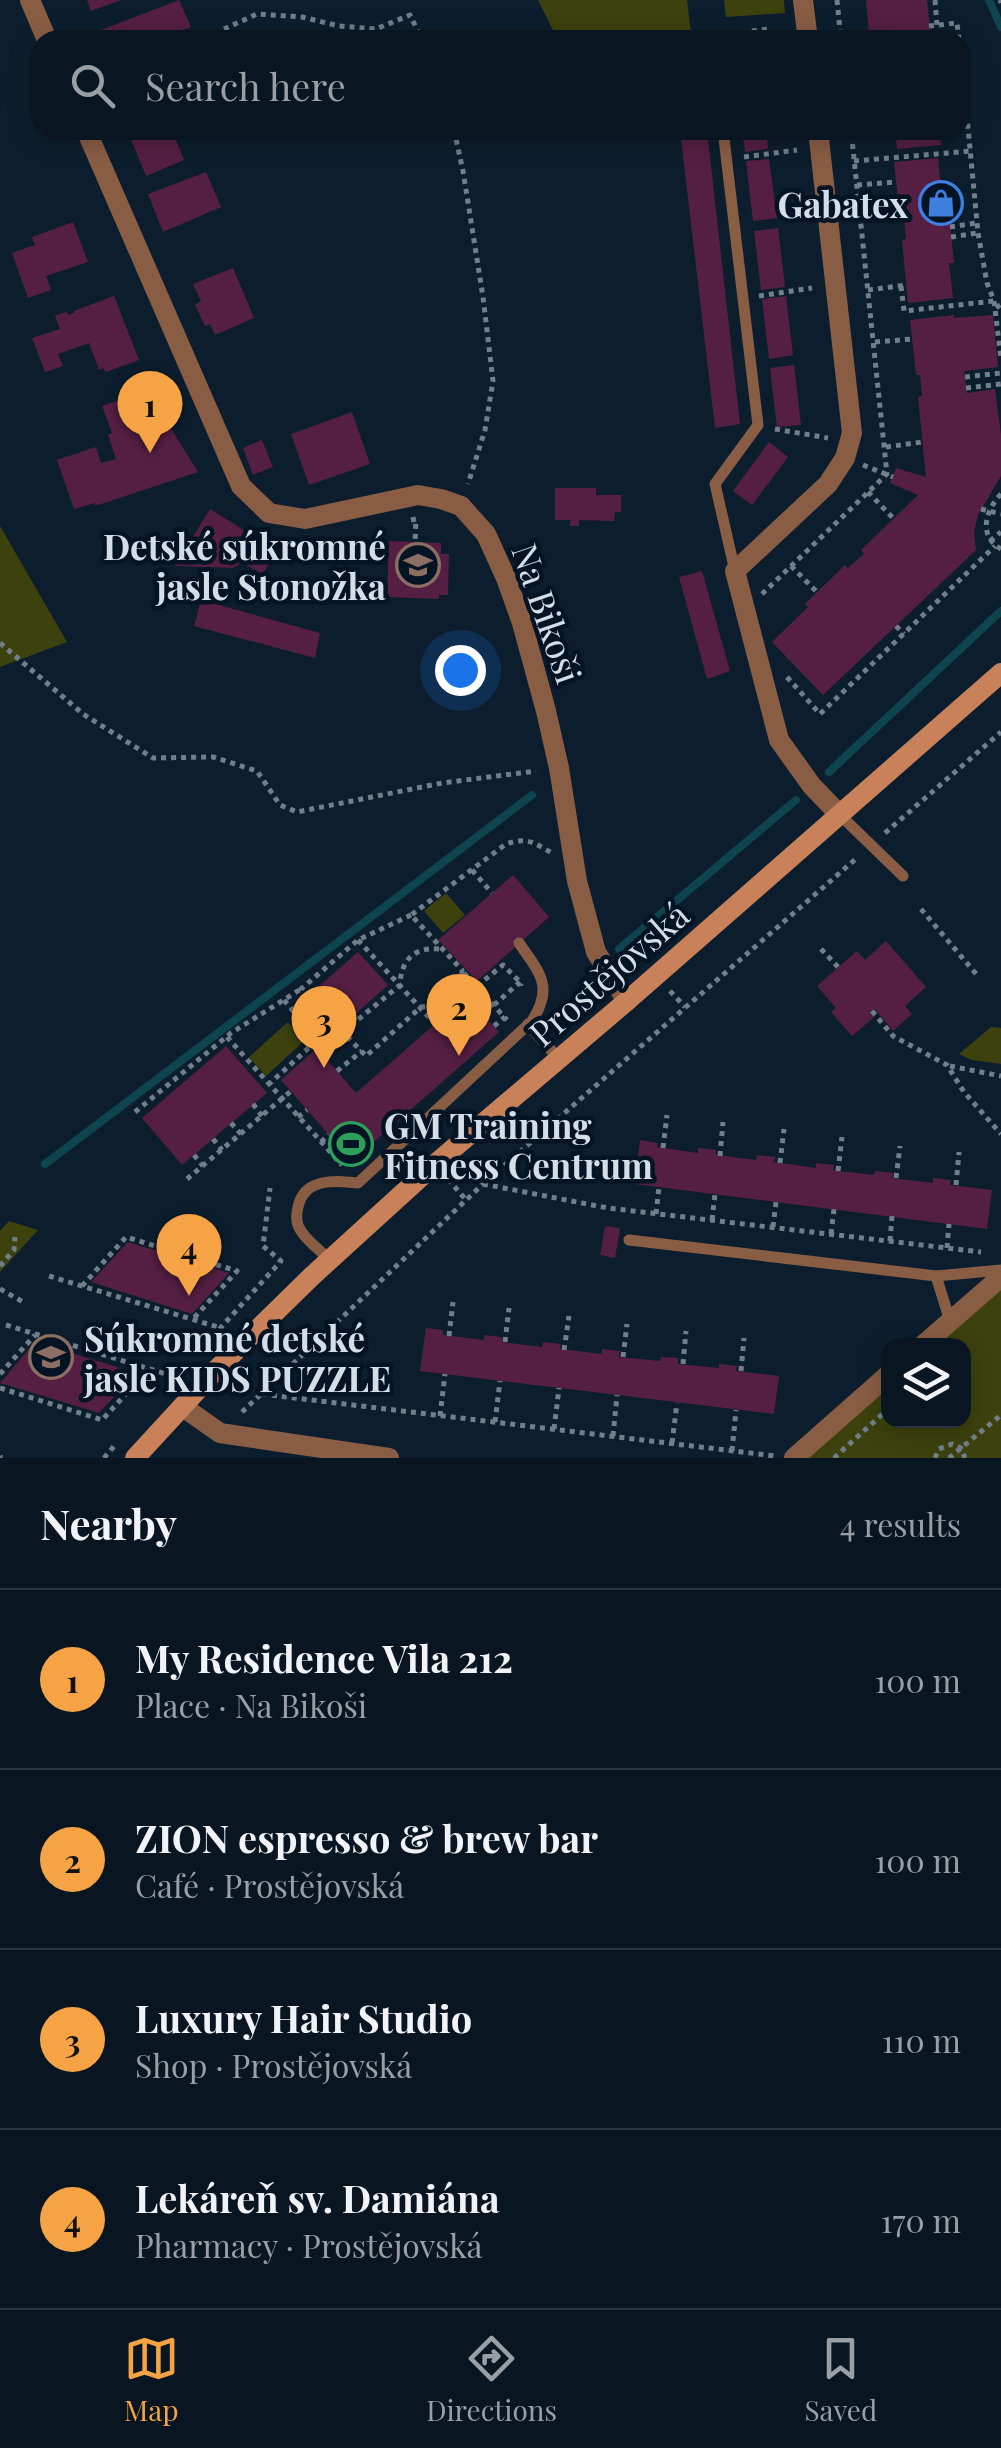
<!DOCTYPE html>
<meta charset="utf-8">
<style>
body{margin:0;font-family:"Playfair Display",serif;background:#121f2a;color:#f1f3f6}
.controls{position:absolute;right:30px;bottom:30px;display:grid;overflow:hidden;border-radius:20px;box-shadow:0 5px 25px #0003}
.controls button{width:90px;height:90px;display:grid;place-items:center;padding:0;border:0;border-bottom:2px solid #293540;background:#091622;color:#f1f3f6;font:50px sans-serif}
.you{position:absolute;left:460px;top:670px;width:35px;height:35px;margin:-25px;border:8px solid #fff;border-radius:50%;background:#1a73e8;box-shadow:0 0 0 15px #1a73e833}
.badge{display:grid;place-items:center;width:65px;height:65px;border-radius:50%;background:#f5a345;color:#111;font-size:32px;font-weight:700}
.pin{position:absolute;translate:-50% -82px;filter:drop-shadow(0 2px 5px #0008)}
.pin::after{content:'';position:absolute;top:52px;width:35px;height:30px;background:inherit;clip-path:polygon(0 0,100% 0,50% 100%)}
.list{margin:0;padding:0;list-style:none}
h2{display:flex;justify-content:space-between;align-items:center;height:130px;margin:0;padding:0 40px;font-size:42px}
h2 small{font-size:32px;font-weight:400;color:#999fa5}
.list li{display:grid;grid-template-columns:65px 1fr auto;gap:30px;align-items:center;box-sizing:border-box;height:180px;padding:0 40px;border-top:2px solid #293540}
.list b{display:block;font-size:38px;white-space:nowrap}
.list p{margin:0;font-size:32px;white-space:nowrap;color:#999fa5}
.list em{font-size:32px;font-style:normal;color:#999fa5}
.icon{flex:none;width:55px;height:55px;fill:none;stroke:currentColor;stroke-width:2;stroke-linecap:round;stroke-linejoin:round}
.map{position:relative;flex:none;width:1001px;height:1458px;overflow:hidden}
.search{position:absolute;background:#091622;box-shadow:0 5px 25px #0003;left:30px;right:30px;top:30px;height:110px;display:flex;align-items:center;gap:25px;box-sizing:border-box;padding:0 35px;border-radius:30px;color:#999fa5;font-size:38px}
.sheet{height:850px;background:#091622}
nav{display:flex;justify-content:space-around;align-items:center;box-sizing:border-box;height:140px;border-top:2px solid #293540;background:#091622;font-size:28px;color:#999fa5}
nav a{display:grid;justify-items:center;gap:5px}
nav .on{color:#f5a345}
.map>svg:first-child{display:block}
</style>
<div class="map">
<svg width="1001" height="1458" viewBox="0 0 1001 1458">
<rect width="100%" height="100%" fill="#0c1e2e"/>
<!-- green -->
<g fill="#3c410d">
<path d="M538,0h149l5,40h-134z"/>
<path d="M724,0h60l1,13 -59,4z"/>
<path d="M0,526l67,116 -67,25z"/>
<path d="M446,893l19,22 -22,18 -19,-22z"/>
<path d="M288,1022l16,19 -38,35 -17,-19z"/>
<path d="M991,1027l10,1v36l-29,-4 -13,-6z"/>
<path d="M9,1221l29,9 -38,42v-41z"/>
<path d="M1001,1269v189h-203l90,-84v46h76v-74l-45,-1z"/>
</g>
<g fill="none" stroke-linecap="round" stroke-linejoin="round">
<!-- stream -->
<g stroke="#0e444d" stroke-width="8">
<path d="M989,0l12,27"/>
<path d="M829,772l172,-161"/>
<path d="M619,949l177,-149"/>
<path d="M45,1164l487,-369"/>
</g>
</g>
<!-- building -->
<g fill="#551f43">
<path d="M87,0h34l-30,11z"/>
<path d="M179,0l12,27 -35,13h-81z"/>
<path d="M866,0h61l4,40h-49l-1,-7 -12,1z"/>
<path d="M127,130h45l12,30 -38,16z"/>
<path d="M680,130h27l33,294 -25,4z"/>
<path d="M742,130h24l2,19 -23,3z"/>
<path d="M895,130h45l1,15 -44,4z"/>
<path d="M938,158l3,29 5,-1 8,77h-5l4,35 -45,5 -6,-63 4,-1 -2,-21h-4l-6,-56z"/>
<path d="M769,159l8,59 -24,3 -7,-60z"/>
<path d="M206,172l15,35 -58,25 -15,-38z"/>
<path d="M73,222l15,40 -42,14 5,14 -23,8 -16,-45 23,-8 -3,-8z"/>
<path d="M778,228l7,59 -24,3 -7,-59z"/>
<path d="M233,268l21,50 -39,17 -5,-11 -5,2 -10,-21 6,-4 -8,-17z"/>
<path d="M114,296l25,64 -33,12 -3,-4 -4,2 -10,-27 -31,11 5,12 -18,6 -13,-34 28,-9 -5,-13 12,-5 1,4 6,-2v-2z"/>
<path d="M786,296l7,59 -24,4 -7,-60z"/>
<path d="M954,315v3l39,-3 5,52 -34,4 3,22 28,-4 6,46v41l-23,39 -4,17 2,18 -153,145 -51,-53 36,-35 -3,-3 40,-39 3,3 16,-14 -3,-4 57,-55 -28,-12 6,-15 30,9 -8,-80 4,-1 -2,-21h-4l-6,-55z"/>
<path d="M794,365l7,60 -24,2 -7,-59z"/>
<path d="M144,391l12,35 11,-4 31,50 -103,34v-3l-21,6 -17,-49 39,-13 5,16 15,-4 -8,-24 4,-2 -10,-27z"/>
<path d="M352,412l18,52 -61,21 -18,-51z"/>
<path d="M262,440l11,27 -20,8 -10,-27z"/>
<path d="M769,442l19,15 -36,48 -19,-14z"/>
<path d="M555,488h41v7h25v17h-6l-1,9 -35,-1v6h-9v-6h-15z"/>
<path d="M210,509l67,42 -15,24 -20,-13 -9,6 -58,-2z"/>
<path d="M389,541l52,2v11h8l-1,41h-9v4l-52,-2z"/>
<path d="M702,571l28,100 -23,8 -28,-102z"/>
<path d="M201,600l119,33 -5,25 -121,-32z"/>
<path d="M513,875l36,42 -72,64 -39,-41z"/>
<path d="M886,941l40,46 -21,19 7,8 -19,17 -18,-22 -5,4 4,4 -22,19 -21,-24 5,-4 -19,-22 40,-35 8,9z"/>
<path d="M358,952l30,33 -43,38 -30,-33z"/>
<path d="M467,996l32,36 -147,129 -71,-81 36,-32 39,45z"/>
<path d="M226,1046l41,47 -85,72 -40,-47z"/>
<path d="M640,1140l18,3 -1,4 41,6v-5l18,2v5l40,5 1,-5 18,2 -1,5 42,6v-5l18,2 -1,5 5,1 36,4 1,-4 18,2 -1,5 41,5v-5l18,2 -1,5 42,5 -5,39 -352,-45z"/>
<path d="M605,1226l15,2 -5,30 -15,-3z"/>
<path d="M128,1242l46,14 55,17 -37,41 -101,-32z"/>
<path d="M426,1328l17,2v5l41,5v-5l18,2v5l40,5 1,-5 18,2 -1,5 42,5v-5l18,2 -1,6 41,4 1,-4 17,1v6l41,4v-4l18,2 -1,5 43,5 -5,38 -354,-43z"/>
<path d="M35,1342l21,6 80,25 -37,40 -99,-30z"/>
</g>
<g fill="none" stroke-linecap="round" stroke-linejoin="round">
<!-- path -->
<g stroke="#717f8d" stroke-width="5" stroke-dasharray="5 5" stroke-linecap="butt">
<path d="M837,0l4,40"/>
<path d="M935,0l2,25"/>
<path d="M1000,0l1,3"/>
<path d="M929,26l28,-3 2,17"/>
<path d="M224,29l33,-15 45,3 37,9 37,3 34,-14 12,25"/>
<path d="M752,40l-1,-9 19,-2 1,11"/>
<path d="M961,54l17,179 9,50 7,18 7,58"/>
<path d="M454,130l9,41 20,126 10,84 -8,49 -17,54"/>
<path d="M744,157l53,-7"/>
<path d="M854,161l117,-10"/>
<path d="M857,185l39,-3"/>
<path d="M950,227l27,-4"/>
<path d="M951,237l27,-4"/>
<path d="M901,286l3,25 90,-10 7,9"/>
<path d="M868,290l39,-5"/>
<path d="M759,296l53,-8"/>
<path d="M875,342l37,-3"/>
<path d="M965,377l36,-4"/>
<path d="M966,388l35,-4"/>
<path d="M775,429l53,9"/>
<path d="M886,447l36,-5"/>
<path d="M863,465l30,12"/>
<path d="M868,492l25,26"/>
<path d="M1001,494c-16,17 -23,42 0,55"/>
<path d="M981,509l20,5"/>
<path d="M411,520l5,-1 -1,23"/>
<path d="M990,541l11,-9"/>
<path d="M791,566l26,26"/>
<path d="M762,594l125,-120 -36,-344"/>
<path d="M896,626l8,8"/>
<path d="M0,643l83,71 70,44 60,-1 44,14 23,34 17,7 145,-29 94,-12"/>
<path d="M787,677l33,37 175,-168"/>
<path d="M885,833l116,-101"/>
<path d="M472,870l20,23"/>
<path d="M921,909l56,66"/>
<path d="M411,915l-53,25 -57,49 65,67 55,-49 15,-1 14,-8 11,-13 1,-15 -51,-55 95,-71c21,-7 27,-2 46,9"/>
<path d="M358,940l77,84"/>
<path d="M821,949l17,18"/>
<path d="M464,973l43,47"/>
<path d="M477,986l26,-21 17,17 1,4"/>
<path d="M670,991l15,16"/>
<path d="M284,1000l33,40"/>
<path d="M494,1005l26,-23"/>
<path d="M872,1011l21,25 54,29 17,27 37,42"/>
<path d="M494,1026l11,-9"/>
<path d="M343,1032l57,-47c1,-25 14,-38 39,-36"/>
<path d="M227,1037l115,128"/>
<path d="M950,1066l51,10"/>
<path d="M337,1071l25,-20"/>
<path d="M268,1085l67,-61"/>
<path d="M253,1104l9,12"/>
<path d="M135,1112l96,-79 70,-44"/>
<path d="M298,1117l9,-7"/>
<path d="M231,1123l10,11"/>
<path d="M213,1139l9,11"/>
<path d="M321,1142l8,-7"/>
<path d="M663,1148l4,-33"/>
<path d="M194,1155l9,11"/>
<path d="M720,1156l3,-34"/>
<path d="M780,1163l4,-34"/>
<path d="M838,1171l4,-34"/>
<path d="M896,1178l4,-32"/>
<path d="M187,1179l104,-88"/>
<path d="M448,1179l18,21"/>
<path d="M483,1184l125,24 373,44"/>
<path d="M956,1185l3,-33"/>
<path d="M656,1214l3,-27"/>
<path d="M712,1220l3,-26"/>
<path d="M773,1227l3,-25"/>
<path d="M831,1234l3,-25"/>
<path d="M890,1241l2,-25"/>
<path d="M947,1248l2,-24"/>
<path d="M0,1266l14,-16 1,-13"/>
<path d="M49,1276l172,52"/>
<path d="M82,1286l44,-49 111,34 -44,48"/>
<path d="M0,1289l25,14"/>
<path d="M6,1325l170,52"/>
<path d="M449,1336l4,-34"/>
<path d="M505,1342l4,-34"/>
<path d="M206,1344l75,-83 -18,-15 7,-58"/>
<path d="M564,1350l5,-34"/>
<path d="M623,1357l4,-33"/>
<path d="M683,1364l3,-33"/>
<path d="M741,1371l3,-33"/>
<path d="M0,1374l35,-39"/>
<path d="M0,1388l102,32 47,-51"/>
<path d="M262,1394l513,62"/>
<path d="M242,1412l241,-228 375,-327"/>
<path d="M440,1416l5,-42"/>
<path d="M495,1422l5,-41"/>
<path d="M554,1429l5,-41"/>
<path d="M613,1436l4,-41"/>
<path d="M672,1443l5,-40"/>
<path d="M732,1451l4,-41"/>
<path d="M0,1457l2,1"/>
<path d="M104,1458l11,-13"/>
<path d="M834,1458l54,-49"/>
<path d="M935,1458l4,-9 13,-5 9,4 4,10"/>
<path d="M949,1458l52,-43"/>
</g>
<!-- lane -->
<g stroke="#895d44" stroke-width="11">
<path d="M723,130l35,295 -43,59 20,87"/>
<path d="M839,814l64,62"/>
<path d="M528,1024l31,35"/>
<path d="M629,1240l307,36 65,-6"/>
<path d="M330,1260c-9,-9 -22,-18 -29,-29 -5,-7 -5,-16 -3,-24 6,-29 37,-27 60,-24l174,-162c22,-34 8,-48 -13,-78"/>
<path d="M936,1276l14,45"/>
</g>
<!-- street -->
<g stroke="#895d44" stroke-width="20">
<path d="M30,0l17,40"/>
<path d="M803,0l5,40"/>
<path d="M86,130l155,356 28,27 36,6 113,-24 23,4 20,7 25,28 20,44 16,45 24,88 13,57 18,113 19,71 31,49"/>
<path d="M818,130l34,303 -7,25 -17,26 -93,87 44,169 33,46 27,28"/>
<path d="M922,1346l79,-69"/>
<path d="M183,1407l37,26 169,25"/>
<path d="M794,1458l94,-83"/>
</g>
<!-- secondary -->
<path stroke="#c88158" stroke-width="20" d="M135,1458l79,-86 97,-95 124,-113 192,-163 374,-328"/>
</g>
<!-- icons -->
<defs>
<g id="shop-ring" transform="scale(2.25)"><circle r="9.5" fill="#041424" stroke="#3f7fe0" stroke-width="1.5"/><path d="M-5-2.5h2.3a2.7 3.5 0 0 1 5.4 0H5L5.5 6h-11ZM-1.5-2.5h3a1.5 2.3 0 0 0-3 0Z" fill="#3f7fe0"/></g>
<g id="school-ring" transform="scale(2.25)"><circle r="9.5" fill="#041424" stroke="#8d6e63" stroke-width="1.5"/><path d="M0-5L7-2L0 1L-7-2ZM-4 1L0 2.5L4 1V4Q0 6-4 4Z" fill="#8d6e63"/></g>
<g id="stadium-ring" transform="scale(2.25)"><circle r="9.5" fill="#041424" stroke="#2e9e5b" stroke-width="1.5"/><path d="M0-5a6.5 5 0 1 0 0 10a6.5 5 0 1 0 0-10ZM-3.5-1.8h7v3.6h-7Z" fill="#2e9e5b"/></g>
</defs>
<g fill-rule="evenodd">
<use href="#shop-ring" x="941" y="203"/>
<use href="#school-ring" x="418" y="565"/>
<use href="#stadium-ring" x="351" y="1144"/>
<use href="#school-ring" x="51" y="1357"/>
</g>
<g text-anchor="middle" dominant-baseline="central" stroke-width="9" stroke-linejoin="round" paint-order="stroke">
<!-- poi labels -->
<g font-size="35" font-weight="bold" fill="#d3dee9" stroke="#041424" text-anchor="end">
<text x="908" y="203">Gabatex</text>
<text x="386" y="545">Detské súkromné<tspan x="386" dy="40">jasle Stonožka</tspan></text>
<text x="384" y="1124" text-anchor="start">GM Training<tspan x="384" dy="40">Fitness Centrum</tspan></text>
<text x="84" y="1337" text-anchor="start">Súkromné detské<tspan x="84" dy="40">jasle KIDS PUZZLE</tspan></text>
</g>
<!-- street labels -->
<g font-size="35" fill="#d3dee9" stroke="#041424">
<text transform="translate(548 613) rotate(71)">Na Bikoši</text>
<text transform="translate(608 973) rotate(-41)">Prostějovská</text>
</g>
</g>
</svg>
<div class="controls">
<button><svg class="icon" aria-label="layers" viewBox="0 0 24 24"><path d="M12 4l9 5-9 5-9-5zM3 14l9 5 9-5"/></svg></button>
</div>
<div class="you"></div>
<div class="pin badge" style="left:150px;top:453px">1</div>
<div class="pin badge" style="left:459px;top:1056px">2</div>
<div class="pin badge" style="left:324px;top:1068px">3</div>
<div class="pin badge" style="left:189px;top:1296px">4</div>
<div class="search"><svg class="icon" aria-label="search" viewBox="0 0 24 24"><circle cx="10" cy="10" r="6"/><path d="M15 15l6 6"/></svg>Search here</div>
</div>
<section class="sheet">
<h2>Nearby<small>4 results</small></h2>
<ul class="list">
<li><span class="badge">1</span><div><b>My Residence Vila 212</b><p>Place · Na Bikoši</p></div><em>100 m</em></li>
<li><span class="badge">2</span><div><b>ZION espresso &amp; brew bar</b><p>Café · Prostějovská</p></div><em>100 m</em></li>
<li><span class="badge">3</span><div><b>Luxury Hair Studio</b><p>Shop · Prostějovská</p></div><em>110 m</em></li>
<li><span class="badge">4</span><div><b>Lekáreň sv. Damiána</b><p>Pharmacy · Prostějovská</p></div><em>170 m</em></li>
</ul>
</section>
<nav>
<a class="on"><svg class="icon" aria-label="map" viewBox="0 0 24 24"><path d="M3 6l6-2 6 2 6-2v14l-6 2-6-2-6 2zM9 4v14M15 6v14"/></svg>Map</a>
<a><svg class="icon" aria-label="directions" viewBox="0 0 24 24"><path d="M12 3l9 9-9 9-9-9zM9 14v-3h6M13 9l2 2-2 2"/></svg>Directions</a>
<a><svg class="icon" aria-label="saved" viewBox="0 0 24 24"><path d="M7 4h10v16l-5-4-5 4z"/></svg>Saved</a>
</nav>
